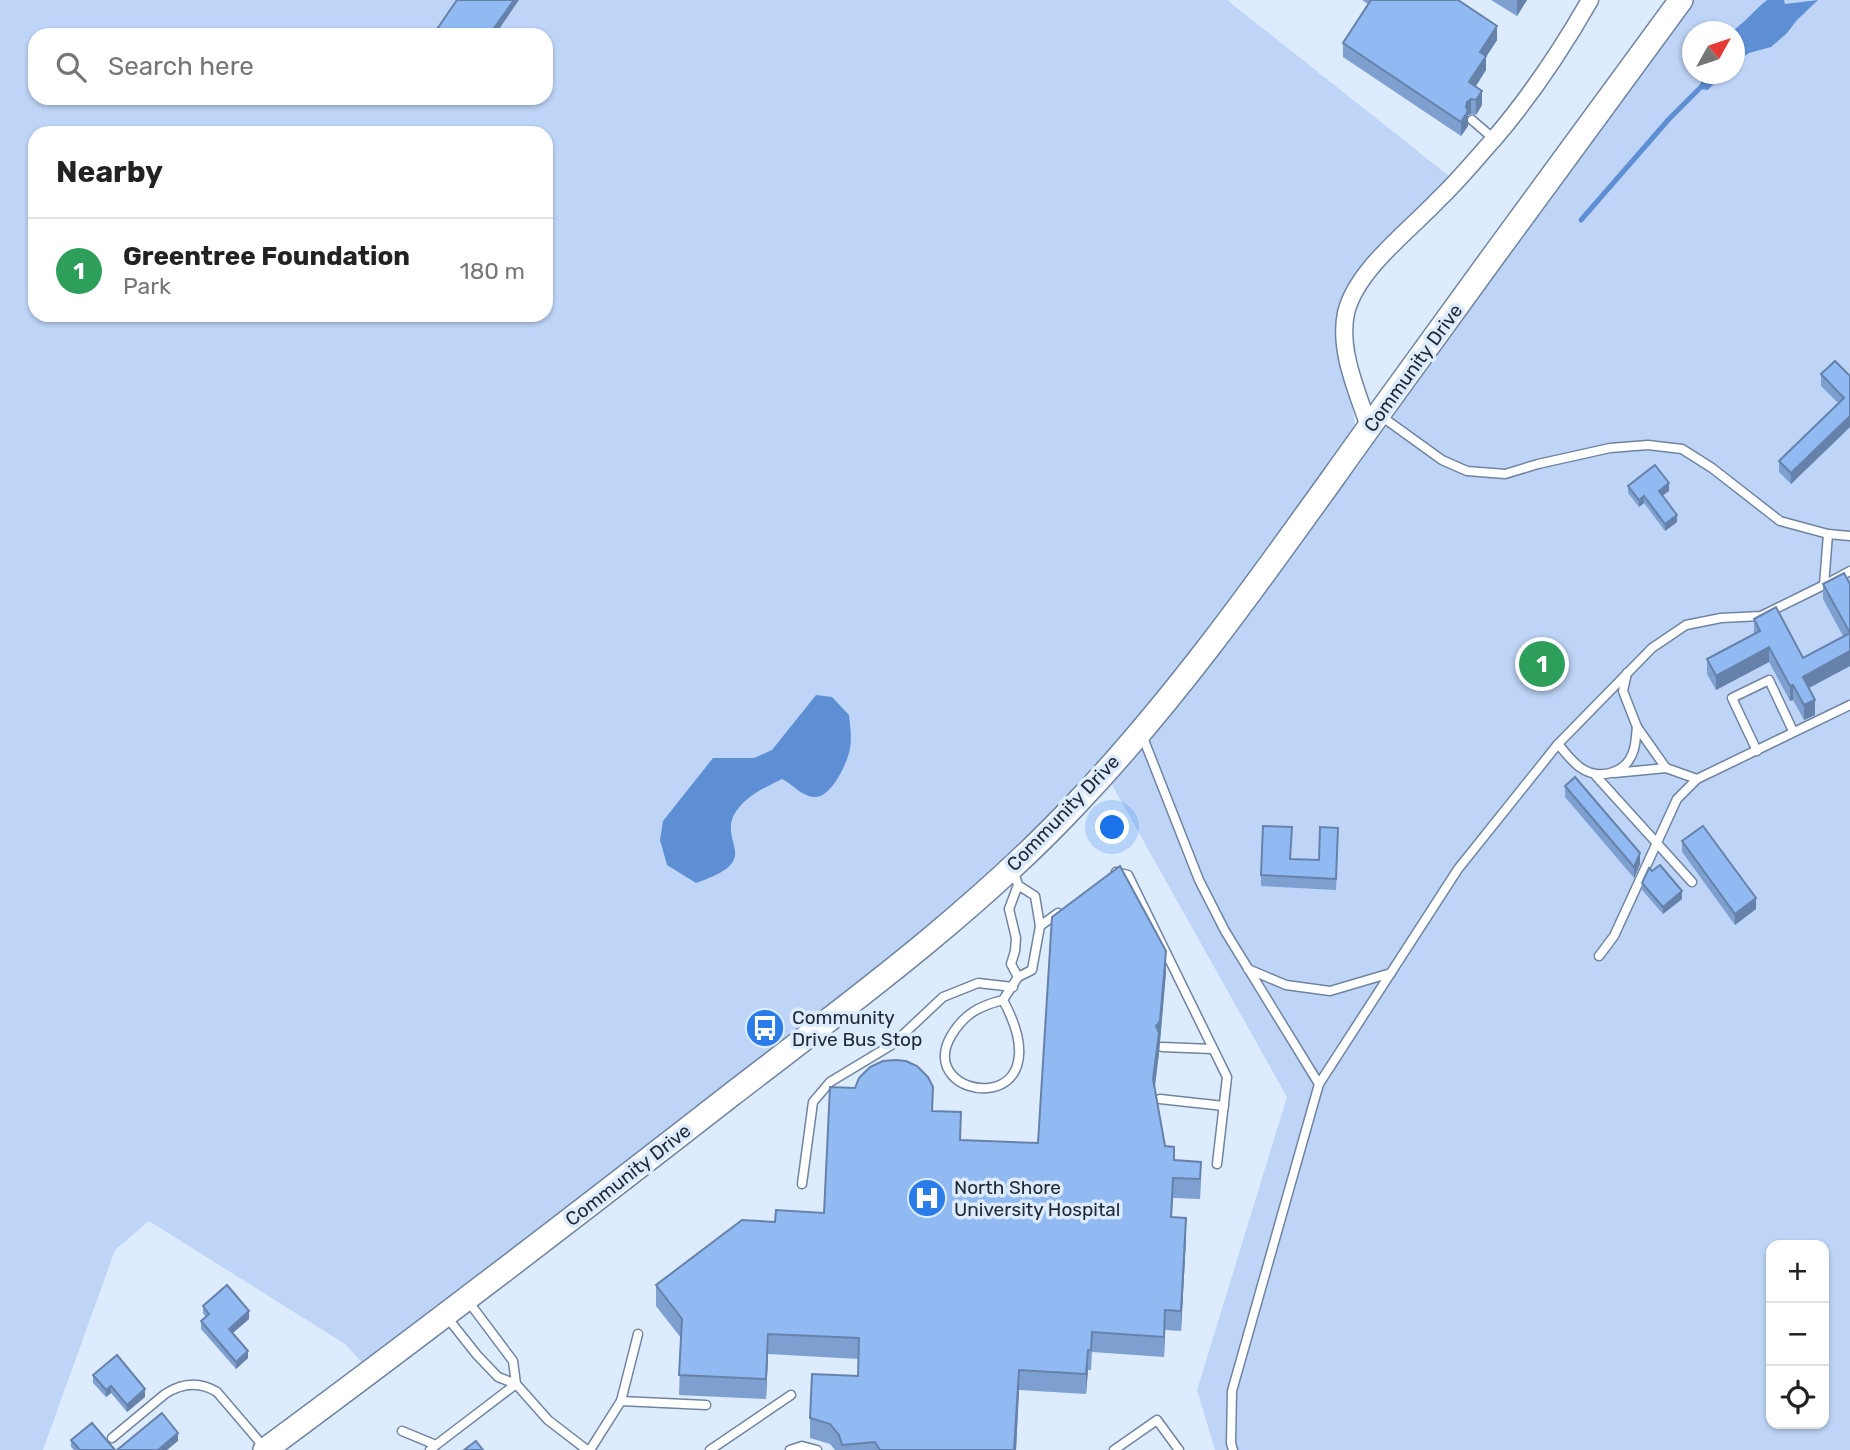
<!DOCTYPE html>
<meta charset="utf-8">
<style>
body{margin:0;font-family:Rubik,sans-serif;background:#f6f6f6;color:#222}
.controls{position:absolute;right:21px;bottom:21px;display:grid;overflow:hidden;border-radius:14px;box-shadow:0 2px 5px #0004}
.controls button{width:63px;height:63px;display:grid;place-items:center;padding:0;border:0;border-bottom:2px solid #e0e0e0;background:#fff;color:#222;font:35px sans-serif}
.compass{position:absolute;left:1682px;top:21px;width:63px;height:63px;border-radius:50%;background:#fff;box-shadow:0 2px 5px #0004;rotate:50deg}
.you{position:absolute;left:1113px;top:828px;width:24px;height:24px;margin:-18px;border:5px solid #fff;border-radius:50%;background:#1a73e8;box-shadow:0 0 0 10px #1a73e833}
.badge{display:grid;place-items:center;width:46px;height:46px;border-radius:50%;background:#7c3aed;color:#fff;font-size:23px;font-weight:700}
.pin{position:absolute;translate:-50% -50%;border:4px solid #fff;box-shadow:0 2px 7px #0006}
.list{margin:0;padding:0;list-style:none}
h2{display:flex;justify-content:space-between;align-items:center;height:91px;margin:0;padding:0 28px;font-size:30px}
h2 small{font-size:23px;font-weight:400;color:#767676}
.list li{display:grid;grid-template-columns:46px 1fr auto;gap:21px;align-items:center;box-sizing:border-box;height:105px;padding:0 28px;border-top:2px solid #e0e0e0}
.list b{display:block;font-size:26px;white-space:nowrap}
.list p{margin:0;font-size:23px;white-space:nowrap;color:#767676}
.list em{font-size:23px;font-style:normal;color:#767676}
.icon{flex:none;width:38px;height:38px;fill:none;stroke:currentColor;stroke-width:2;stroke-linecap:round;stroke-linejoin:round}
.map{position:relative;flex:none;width:1850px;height:1450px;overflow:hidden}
.search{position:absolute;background:#fff;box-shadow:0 2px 5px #0004;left:28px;top:28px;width:525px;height:77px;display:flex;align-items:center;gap:18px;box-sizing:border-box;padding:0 24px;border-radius:21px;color:#767676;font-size:26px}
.panel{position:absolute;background:#fff;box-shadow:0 2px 5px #0004;left:28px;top:126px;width:525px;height:196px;border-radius:21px}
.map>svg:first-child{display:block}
</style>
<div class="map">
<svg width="1850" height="1450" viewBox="0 0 1850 1450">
<rect width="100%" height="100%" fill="#ddebfe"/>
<!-- green -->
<path fill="#bed5f7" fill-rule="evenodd" d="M0,0h1227l227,180 -85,87 -25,73 13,100 323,-440h170v1450h-635l-18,-60 90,-293 -185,-330 -100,103 -631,502 -26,-28 -196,-123 -34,29 -72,200h-43zM1692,32h42v42h-42zM35,35h511v63h-511zM35,133h511v182h-511zM1771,1245h53v179h-53z"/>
<!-- water -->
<g fill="#5e8fd4">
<path d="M1767,0h17l1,4 33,-4 -21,20 -10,13 -16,14 -22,6 -14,10 -1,-31 -2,-1c15,-10 22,-21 35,-31z"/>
<path d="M1702,74h21l-15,16 -8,-1z"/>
<path d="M816,695l16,2 17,18c1,10 3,23 1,33 -2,14 -19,51 -36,49 -13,-1 -20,-12 -32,-18 -16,8 -33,15 -45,31 -23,32 31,49 -41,73l-29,-18 -7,-25 3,-19 50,-63h41l18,-8z"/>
</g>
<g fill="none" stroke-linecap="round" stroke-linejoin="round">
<!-- stream -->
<path stroke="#5e8fd4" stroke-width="5" d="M1581,220l88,-101 34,-34"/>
<!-- lane casing -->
<g stroke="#7084a0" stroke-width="11">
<g id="lane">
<path d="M1472,120l22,19"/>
<path d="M1381,416l61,44 25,11 38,3 33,-10 72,-16 38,-3 34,4 30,19 68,53 48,13 22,2"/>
<path d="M1828,534l-4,51 26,-14"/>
<path d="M1627,673l-4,18 14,36 29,41 31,11"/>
<path d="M1142,735l57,145 26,51 94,153"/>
<path d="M1558,744c7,8 14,18 23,24 19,13 47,5 53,-19 2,-7 2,-15 3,-22"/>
<path d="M1757,751l-25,-53 37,-18 24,51"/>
<path d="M1614,773l52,-5"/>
<path d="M1596,776l96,106"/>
<path d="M1013,869l5,16 17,11 5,30 -8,44 -14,7 -7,-13 4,-13 1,-13 -7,-29 9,-24"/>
<path d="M1116,872l12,3 99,202 -10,87"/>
<path d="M1040,926l18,-13"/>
<path d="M1599,956l15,-20 63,-137 20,-20 153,-74"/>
<path d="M1248,969l38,16 44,6 61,-18"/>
<path d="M1003,1000c65,121 -90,102 -52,36 13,-22 28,-30 52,-36l15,-23"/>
<path d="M1162,1047l50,2"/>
<path d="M1160,1099l64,7"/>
<path d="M802,1184l11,-82 17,-20 63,-38 50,-47 35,-14 35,4"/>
<path d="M468,1301l45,60 3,23"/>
<path d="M446,1316l31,39 21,22 18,7 32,36 39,30"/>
<path d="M621,1401l17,-67"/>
<path d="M402,1431l34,14 -6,5"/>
<path d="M112,1438l53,-44c17,-11 34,-13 52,-2l47,55"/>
<path d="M436,1445l80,-61"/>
<path d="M590,1450l31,-49 85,4"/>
<path d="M710,1450l81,-55"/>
<path d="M790,1450l12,-4 15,4"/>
<path d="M1114,1450l43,-30 22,30"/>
<path d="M1233,1450l-2,-7 1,-52 87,-307 139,-215 100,-125 94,-96 34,-23 35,-7 40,-2 63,-31"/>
</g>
</g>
<!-- street casing -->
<g stroke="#7084a0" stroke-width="19">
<path id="street" d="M1369,427c-11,-34 -31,-76 -23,-114 10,-43 63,-82 93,-114 19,-18 36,-39 54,-59 37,-43 69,-91 97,-140"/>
</g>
<!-- secondary casing -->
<g stroke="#7084a0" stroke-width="26">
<path id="secondary" d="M265,1450c157,-116 312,-235 466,-355 117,-90 244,-183 345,-291 113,-119 206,-256 302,-389 100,-139 202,-277 303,-415"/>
</g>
<!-- lane -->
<use href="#lane" stroke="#fff" stroke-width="8"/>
<!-- street -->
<use href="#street" stroke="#fff" stroke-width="16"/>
<!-- secondary -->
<use href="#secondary" stroke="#fff" stroke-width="23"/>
</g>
<!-- wall -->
<g fill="#7da0d1">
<path d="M1362,0h96l39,40 -11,17v13l-11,17 7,18 -6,10 -5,-1 -3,1v11l-7,10 -118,-79v-14l25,-39z"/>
<path d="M1491,0h36l-10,16z"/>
<path d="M1835,361l15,66 -59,57 -12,-12v-11l59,-58 -17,-17v-12z"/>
<path d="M1628,486l41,5 -7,5 15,26 -12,9 -21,-28 -5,4 -11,-14z"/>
<path d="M1823,584h27v82l-41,22 6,27 -11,5 -11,-20 -3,1 -21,-39 -53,28 -9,-16v-15l47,-25v-15l49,39 40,-22 -20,-37z"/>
<path d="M1565,786l75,78 -6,14 -69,-81z"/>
<path d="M1292,838l-2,21 29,1 19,-21 -2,51 -75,-4v-11z"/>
<path d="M1682,841l74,68 -21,16 -53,-73z"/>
<path d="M1642,883l40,16 -19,15 -21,-24z"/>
<path d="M1166,972l-7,81 -4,34 10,59 9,14 27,2v20l-1,17 -27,-1 -1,19 14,21 -5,93 -16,-1 -1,27 -72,-5 -1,18h-3l-2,24 -67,-4 -3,60h-181l-5,-6 -20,-6v-20l48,-42 1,-17 -91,-5 -2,45 -87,-4 2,-57 -25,-32v-21l119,-63 49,-9 109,-102 28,29 77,3z"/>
<path d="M203,1306l46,13 -16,14 15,25 -12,11 -35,-40v-8l5,-4 -3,-4z"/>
<path d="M93,1375l52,22 -18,15 -16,-19 -5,4 -13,-14z"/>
<path d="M71,1440l44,10h-41l-3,-3z"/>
</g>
<!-- shaded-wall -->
<g fill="#6682aa">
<path d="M514,0h5l-24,35h-6z"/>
<path d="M1518,0h9l-10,16v-14z"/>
<path d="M1497,26v14l-11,17v13l-17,27v-15l11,-30z"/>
<path d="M1482,91v14l-6,10v-15z"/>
<path d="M1471,99v15l-3,1v11l-7,10v-14l6,-20z"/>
<path d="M1850,416v11l-59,57v-11z"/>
<path d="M1669,483v8l-10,7v-7z"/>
<path d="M1644,496v7l-5,4v-7z"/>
<path d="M1677,515v7l-12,9v-7z"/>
<path d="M1769,647v15l-53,28v-14z"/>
<path d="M1850,651v15l-47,25v-14z"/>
<path d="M1793,685v15l-3,1v-15z"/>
<path d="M1815,700v15l-11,5v-15z"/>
<path d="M1640,853v11l-6,14v-11z"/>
<path d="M1682,891v8l-19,15v-7z"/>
<path d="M1756,898v11l-21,16v-11z"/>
<path d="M1166,951v21l-7,81 -6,46 3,-73z"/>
<path d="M1186,1218v20l-5,93v-20z"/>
<path d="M1165,1310v20l-1,27v-20z"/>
<path d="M249,1311v8l-20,17v-7z"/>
<path d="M768,1334v20l-2,45v-20z"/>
<path d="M1088,1350v20l-2,24v-20z"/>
<path d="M248,1351v7l-12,11v-7z"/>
<path d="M1019,1370v20l-3,60h-2z"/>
<path d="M111,1386v7l-5,4v-7z"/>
<path d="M145,1389v8l-18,15v-7z"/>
<path d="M178,1433v8l-11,9h-9z"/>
</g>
<!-- building -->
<g fill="#91baf3" stroke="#6682aa" stroke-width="2">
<path d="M457,0h57l-25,35h-56z"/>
<path d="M1371,0h87l39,26 -17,26 6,4 -17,26 13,9 -6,9 -5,-1 -4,3 -1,5 2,4 -7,11 -118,-79z"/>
<path d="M1835,361l15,15v40l-59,57 -12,-12 65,-63 -23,-24z"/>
<path d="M1655,465l14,18 -10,8 18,24 -12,9 -21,-28 -5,4 -11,-14z"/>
<path d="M1844,573l6,11v67l-47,26 12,23 -11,5 -11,-20 -3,1 -21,-39 -53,29 -9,-17 53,-28 -6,-12 22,-12 27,51 47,-25 -27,-49z"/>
<path d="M1575,777l65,76 -6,14 -69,-81z"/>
<path d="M1263,826l29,1 -2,32 29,1 1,-33 18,1 -2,51 -75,-4z"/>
<path d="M1703,826l53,72 -21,16 -53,-73z"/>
<path d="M1660,865l22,26 -19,16 -21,-24 7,-15 3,3z"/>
<path d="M1120,866l46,85 -6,70 -4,5 3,7 -6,46 12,67 9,1v13l27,2 -1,17 -27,-1 -2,39 15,1 -5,93 -16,-1 -1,27 -72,-5 -1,18h-3l-2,24 -67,-4 -5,80h-134l-5,-8 -33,3 -3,-10 -9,-11 -20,-6 2,-44 46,2 1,-38 -91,-4 -2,45 -87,-4 3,-56 -26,-34 86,-65 33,2 1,-12 48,3 6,-126 25,1 4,-10 11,-11 13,-6 13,-1 10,1 11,5 11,11 5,10 -1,24 29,1 -1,28 78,3 14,-226z"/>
<path d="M227,1285l22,26 -20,18 19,22 -12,11 -35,-41 8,-7 -6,-8z"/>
<path d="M117,1355l28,34 -18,16 -16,-19 -5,4 -13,-15z"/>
<path d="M162,1413l16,20 -20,17h-41z"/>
<path d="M92,1423l23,27h-35l-9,-10z"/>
<path d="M476,1441l7,9h-19z"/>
</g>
<!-- icons -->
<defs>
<g id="bus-disc" transform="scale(2.0125)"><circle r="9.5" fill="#2a7de8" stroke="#ddebfe"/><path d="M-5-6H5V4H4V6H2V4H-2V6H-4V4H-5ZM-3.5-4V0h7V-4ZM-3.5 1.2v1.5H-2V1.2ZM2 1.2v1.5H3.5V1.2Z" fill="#fff"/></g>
<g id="hospital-disc" transform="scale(2.0125)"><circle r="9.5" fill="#2a7de8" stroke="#ddebfe"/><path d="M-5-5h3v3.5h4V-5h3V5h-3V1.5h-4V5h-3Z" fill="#fff"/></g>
</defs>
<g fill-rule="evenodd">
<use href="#bus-disc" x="765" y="1028"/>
<use href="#hospital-disc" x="927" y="1198"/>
</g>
<g text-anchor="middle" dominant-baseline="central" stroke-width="7" stroke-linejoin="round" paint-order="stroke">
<!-- street labels -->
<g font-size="19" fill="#222a36" stroke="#ddebfe">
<text transform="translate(1413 368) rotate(-54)">Community Drive</text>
<text transform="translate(1063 813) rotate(-46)">Community Drive</text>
<text transform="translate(628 1175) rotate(-38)">Community Drive</text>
</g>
<!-- poi labels -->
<g font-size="19" fill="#222a36" stroke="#ddebfe" text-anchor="start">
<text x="792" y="1017">Community<tspan x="792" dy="22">Drive Bus Stop</tspan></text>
<text x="954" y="1187">North Shore<tspan x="954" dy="22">University Hospital</tspan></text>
</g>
</g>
</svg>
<div class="controls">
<button>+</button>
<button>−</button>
<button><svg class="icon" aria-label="locate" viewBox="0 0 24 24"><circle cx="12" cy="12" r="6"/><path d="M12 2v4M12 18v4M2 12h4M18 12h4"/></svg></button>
</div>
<svg class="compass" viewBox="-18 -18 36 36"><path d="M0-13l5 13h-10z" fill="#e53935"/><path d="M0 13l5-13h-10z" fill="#767676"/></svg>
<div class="you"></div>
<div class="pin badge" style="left:1542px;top:664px;background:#2e9e5b">1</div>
<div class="search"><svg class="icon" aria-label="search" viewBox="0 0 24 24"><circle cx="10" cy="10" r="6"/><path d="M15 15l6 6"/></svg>Search here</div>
<section class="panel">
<h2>Nearby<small></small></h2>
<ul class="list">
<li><span class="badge" style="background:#2e9e5b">1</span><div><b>Greentree Foundation</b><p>Park</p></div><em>180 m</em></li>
</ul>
</section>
</div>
